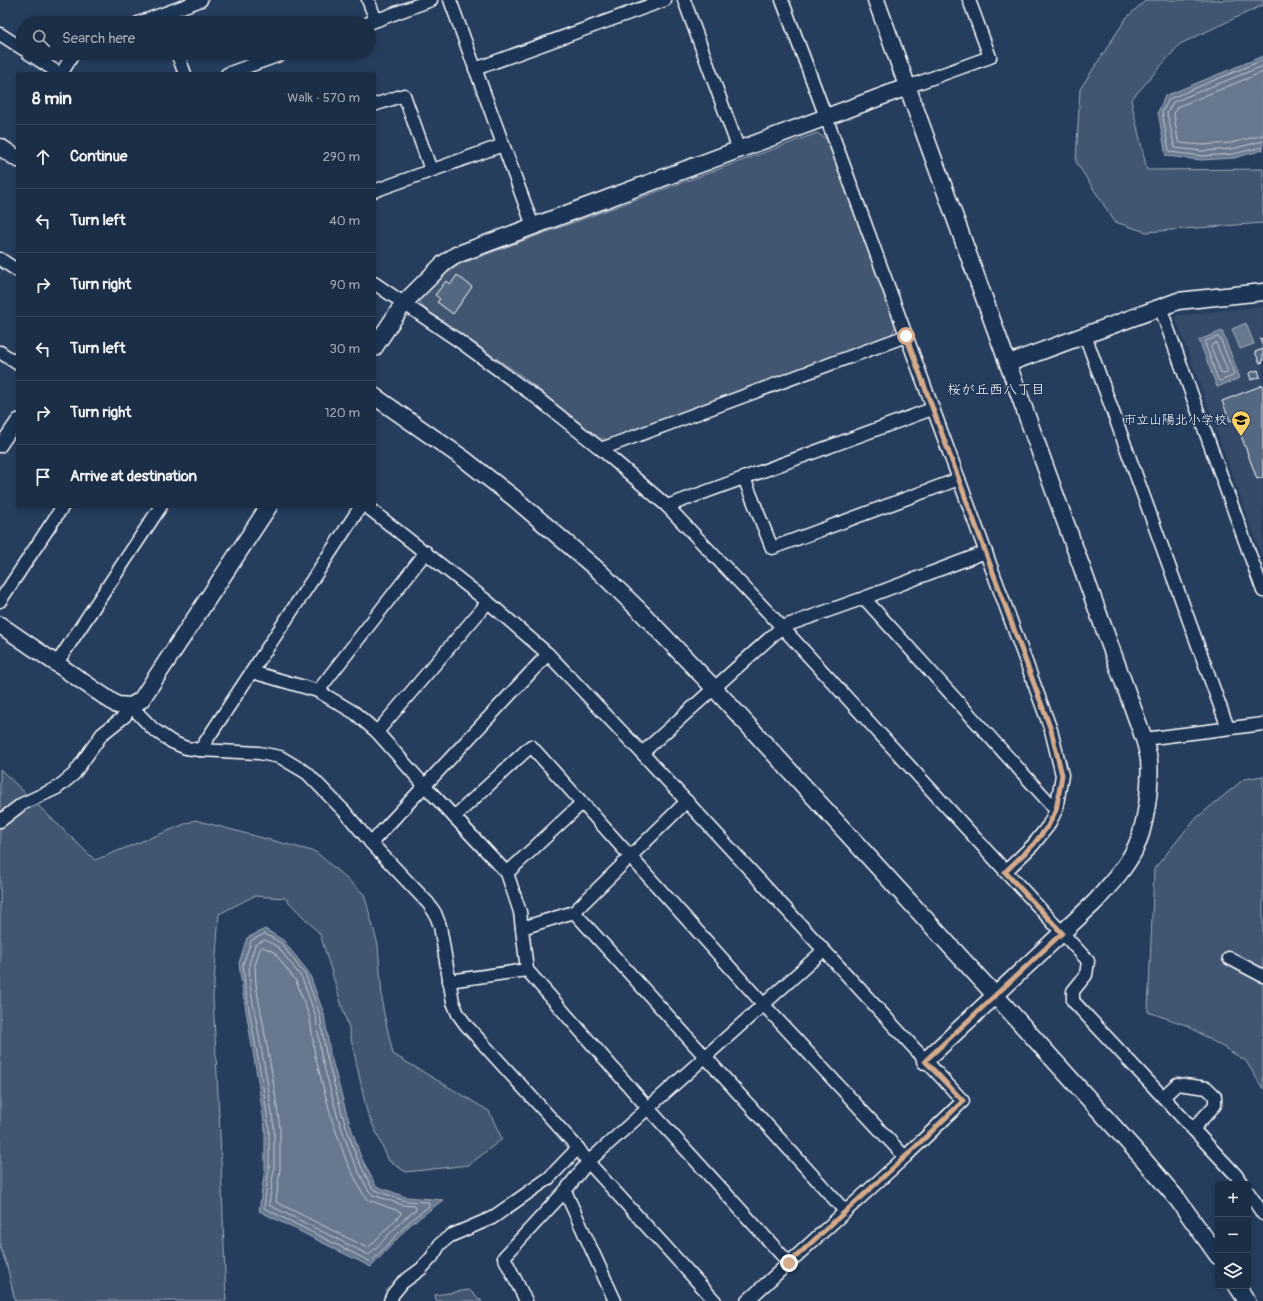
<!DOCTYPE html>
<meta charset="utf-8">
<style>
body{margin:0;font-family:Pangolin,"Klee One",sans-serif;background:#25364d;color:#f1f3f6}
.controls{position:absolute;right:12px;bottom:12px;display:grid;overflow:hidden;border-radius:4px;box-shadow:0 2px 6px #0003}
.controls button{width:36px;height:36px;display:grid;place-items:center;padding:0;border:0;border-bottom:1px solid #3a4a5f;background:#1c2e46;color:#f1f3f6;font:20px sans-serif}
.stop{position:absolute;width:12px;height:12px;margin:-9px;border:3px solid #d6ab8b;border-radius:50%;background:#fff}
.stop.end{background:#d6ab8b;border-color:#fff;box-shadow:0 1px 4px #0008}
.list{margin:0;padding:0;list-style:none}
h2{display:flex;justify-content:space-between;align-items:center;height:52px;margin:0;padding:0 16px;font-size:17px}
h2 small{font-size:13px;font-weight:400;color:#a0a8b3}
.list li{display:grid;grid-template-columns:26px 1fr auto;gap:12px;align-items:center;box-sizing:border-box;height:64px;padding:0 16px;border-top:1px solid #3a4a5f}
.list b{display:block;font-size:15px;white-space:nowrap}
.list em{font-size:13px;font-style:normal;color:#a0a8b3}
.icon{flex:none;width:22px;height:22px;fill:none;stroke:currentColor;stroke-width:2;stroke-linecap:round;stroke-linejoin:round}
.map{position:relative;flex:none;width:1263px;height:1301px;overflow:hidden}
.search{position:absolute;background:#1c2e46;box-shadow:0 2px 6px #0003;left:16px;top:16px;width:360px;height:44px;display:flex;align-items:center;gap:10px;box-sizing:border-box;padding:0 14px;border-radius:22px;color:#a0a8b3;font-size:15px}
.panel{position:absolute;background:#1c2e46;box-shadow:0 2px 6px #0003;left:16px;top:72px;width:360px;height:436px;border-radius:4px}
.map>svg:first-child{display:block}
</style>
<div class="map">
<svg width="1263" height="1301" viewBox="0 0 1263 1301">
<rect width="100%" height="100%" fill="#263d5e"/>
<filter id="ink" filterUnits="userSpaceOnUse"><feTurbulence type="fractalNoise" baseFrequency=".025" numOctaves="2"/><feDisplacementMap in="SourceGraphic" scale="8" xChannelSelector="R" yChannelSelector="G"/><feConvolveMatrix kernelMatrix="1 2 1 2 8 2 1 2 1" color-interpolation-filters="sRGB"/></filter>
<g filter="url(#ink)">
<!-- built -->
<path fill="#344a68" d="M1263,306v253l-88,-243z"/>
<!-- green -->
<g fill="#425672" stroke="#a0aab8">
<path d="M1146,0h117v5l-83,39 -49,56 16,70 116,-1v54l-117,9 -31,-10 -39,-60 4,-73 47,-72z"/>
<path d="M817,133l10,6 69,186 -5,11 -282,104 -10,-2 -76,-61 -99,-69 -5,-7 15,-19 26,-18z"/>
<path d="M0,769l95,91 100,-40 121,32 48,42 14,51 5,64 10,45 96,57 13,28 -33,26 -63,7 -17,-11 -22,-49 -18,-83 -29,-95 -35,-36 -31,-2 -35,18 -6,83 7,136 6,168h-211l-8,-35 -7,-19z"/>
<path d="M1263,776v313l-17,-28 -60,-36 -38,-13 6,-143 40,-49 50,-41z"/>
<path d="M469,1290l13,11h-46l-1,-6z"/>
</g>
<!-- water -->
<g fill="#67788e" stroke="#a4aebb">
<path d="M1263,56v94l-29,8 -33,2 -35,-4 -8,-44 7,-16z"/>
<path d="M1246,323l8,21 -14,5 -8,-20z"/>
<path d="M1222,331l18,47 -23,9 -18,-47z"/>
<path d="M265,929l18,11 26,33 15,41 6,39 17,62 13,40 16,31 30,11 37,3 -33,25 -39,42 -112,-56 6,-43v-39l-7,-48 -16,-94 -3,-24 8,-25z"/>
</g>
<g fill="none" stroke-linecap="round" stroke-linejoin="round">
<!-- shore -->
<g stroke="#c2c9d2" stroke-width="1">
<path d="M1263,60l-94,39 -7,13 7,39 1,1 32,4 31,-2 30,-7"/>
<path d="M1263,66l-90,36 -6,11 8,35 27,3 30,-2 31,-8"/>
<path d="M1263,72l-86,35 -3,7 4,27 2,2 22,2 29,-2 32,-8"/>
<path d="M1218,337l2,1 14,36 -1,2 -13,5 -2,-1 -13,-37 1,-2z"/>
<path d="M1216,343l12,28 -1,2 -3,1 -3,-1 -10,-26 1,-2z"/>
<path d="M265,934l16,9 25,33 14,39 6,39 17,63 13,39 16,32 3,2 30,11 23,1 1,2v2l-21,17 -37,39 -107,-54 5,-40v-40l-7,-47 -17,-94 -2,-23 8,-23z"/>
<path d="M265,940l13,7 24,31 14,39 5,38 17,63 14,40 16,32 5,5 30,10 12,1 1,2v2l-12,9 -35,36 -100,-50 5,-37v-40l-7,-48 -17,-94 -1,-22 6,-19z"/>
<path d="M263,947l11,5 22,29 14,37 5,38 17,64 14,40 16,32 7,8 32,12v2l-33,34 -92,-46 4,-33v-41l-7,-49 -17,-94 -1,-20 5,-16z"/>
</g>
</g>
<!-- building -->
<g fill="#556781" stroke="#fff">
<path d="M457,275l15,12 -19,27 -16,-12 3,-3 -5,-4 11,-14 5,3z"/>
<path d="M1263,338v9l-3,-8z"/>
<path d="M1263,349v13l-3,1 -5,-11z"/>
<path d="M1258,370l2,7 -9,3 -2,-7z"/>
<path d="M1263,385v92l-6,2 -22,-60 -5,2 -8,-20z"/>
</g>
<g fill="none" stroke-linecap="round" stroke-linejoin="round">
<!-- street casing -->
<g stroke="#fff" stroke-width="15">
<g id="street">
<path d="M368,0l8,20"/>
<path d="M450,0l83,226"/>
<path d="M684,0l55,150"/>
<path d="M782,0l44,117 225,613 11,45 -6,35 -8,16 -15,19 -28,27"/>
<path d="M138,23l63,-23"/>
<path d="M369,23l62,-23"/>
<path d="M0,34l23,15"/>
<path d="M28,53l32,21"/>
<path d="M177,53l8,21"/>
<path d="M475,69l190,-69"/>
<path d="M61,74l13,-21"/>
<path d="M227,74l58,-21"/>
<path d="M907,87l83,-30 -21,-57"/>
<path d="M374,105l30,-10 27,75"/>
<path d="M374,191l129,-46"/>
<path d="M0,259l18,12"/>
<path d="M374,283l85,58 78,57 64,51 66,57 115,121 306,334 -2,14 -13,16v10l163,174 6,9"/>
<path d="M1160,307l103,284"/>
<path d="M1085,335l143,393"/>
<path d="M0,352l18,12"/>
<path d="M0,446l18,-26"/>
<path d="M601,449l305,-113"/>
<path d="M744,478l28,70 187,-69"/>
<path d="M366,506l122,96 60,52 94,99 321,348 -58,56 -158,144"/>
<path d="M667,506l265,-97"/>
<path d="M864,598l192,212"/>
<path d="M0,601l63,-95"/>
<path d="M57,663l104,-157"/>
<path d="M252,672l66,19 37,22 22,19 47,53 83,88 13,39 7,58 121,138 141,155"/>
<path d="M318,691l108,-139"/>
<path d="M377,732l111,-130"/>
<path d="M1144,739l119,-15"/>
<path d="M200,750l161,-244"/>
<path d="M642,753l140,-126 82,-29 122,-46"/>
<path d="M454,817l77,-71 232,258 142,153"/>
<path d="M0,821l22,-17 35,-16 17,-14 28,-40 23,-18 6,-10 22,23 19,13 14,6 14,2 59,3 21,4 27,16 38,39 26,31 57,60 7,10 5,13 13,76 5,12 8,11 112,123 10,14 127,139"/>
<path d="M371,843l177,-189"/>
<path d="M507,873l75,-70"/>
<path d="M574,912l271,299"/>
<path d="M522,928l52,-16 113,-111"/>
<path d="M1229,958l34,18"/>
<path d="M449,981l78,-11"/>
<path d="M1163,1097l14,-13 30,4 8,8v9l-22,24"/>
<path d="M565,1191l50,110"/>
<path d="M1248,1192l15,22"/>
<path d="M390,1301l3,-7 9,-11 19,-14 11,-12 8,-13 10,-8 42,-18 57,-40 29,-30"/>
<path d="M526,1301l-22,-44 61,-66 23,-29 235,-211"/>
</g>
</g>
<!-- secondary casing -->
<g stroke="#fff" stroke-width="19">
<g id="secondary">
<path d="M876,0l268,739c2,7 4,14 5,21 2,26 -3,68 -15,91 -10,19 -25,35 -39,51l-170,159"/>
<path d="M0,147l18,12"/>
<path d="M374,348l30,-45 39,-39 13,-9 451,-168"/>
<path d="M1009,363l169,-62 85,-9"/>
<path d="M374,396l90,63 50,39 86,74 42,41 72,75 281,307 149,165 34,40 40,56"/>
<path d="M0,625l117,80 14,1 10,-6 128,-194"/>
<path d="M1237,1286l10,15"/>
</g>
</g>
<!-- street -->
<use href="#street" stroke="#1d3557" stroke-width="12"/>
<!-- secondary -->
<use href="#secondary" stroke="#1d3557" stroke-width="16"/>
</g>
</g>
<g fill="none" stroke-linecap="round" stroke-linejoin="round" filter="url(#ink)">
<!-- route -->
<path stroke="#d6ab8b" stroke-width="5" d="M789,1263l116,-106 58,-56 -38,-40 137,-128 -57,-61 28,-27 15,-19 8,-16 6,-35 -11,-45 -145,-394"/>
</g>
<!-- icons -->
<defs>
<g id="school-pin" transform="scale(1)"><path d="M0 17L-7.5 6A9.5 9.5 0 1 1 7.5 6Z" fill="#ffd166" stroke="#1d3557"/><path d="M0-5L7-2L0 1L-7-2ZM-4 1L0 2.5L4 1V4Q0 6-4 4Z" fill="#111"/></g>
</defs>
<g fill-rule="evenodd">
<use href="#school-pin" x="1241" y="420"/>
</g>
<g text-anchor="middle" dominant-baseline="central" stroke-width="3" stroke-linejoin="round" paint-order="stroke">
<!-- poi labels -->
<g font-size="13" fill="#fff" stroke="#1d3557" text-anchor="end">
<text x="1227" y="420">市立山陽北小学校</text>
</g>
<!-- neighbourhood labels -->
<g font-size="14" fill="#fff" stroke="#1d3557">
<text x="996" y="389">桜が丘西八丁目</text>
</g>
</g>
</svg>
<div class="controls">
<button>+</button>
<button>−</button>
<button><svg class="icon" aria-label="layers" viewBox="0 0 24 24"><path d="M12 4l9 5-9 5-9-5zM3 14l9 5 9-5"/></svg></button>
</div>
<div class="stop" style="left:906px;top:336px"></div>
<div class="stop end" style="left:789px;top:1263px"></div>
<div class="search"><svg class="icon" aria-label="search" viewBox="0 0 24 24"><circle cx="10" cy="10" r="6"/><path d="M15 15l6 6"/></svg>Search here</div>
<section class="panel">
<h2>8 min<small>Walk · 570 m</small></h2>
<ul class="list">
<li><svg class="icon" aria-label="ahead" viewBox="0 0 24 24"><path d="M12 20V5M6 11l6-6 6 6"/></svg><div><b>Continue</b></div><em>290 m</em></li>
<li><svg class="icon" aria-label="left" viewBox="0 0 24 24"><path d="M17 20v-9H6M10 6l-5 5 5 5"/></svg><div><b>Turn left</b></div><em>40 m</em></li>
<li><svg class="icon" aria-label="right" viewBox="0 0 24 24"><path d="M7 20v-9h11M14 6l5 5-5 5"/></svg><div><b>Turn right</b></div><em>90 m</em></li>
<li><svg class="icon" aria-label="left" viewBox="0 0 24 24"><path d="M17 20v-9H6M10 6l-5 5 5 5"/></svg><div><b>Turn left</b></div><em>30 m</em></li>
<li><svg class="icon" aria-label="right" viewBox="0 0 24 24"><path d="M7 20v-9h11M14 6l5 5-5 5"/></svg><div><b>Turn right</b></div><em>120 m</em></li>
<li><svg class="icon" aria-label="arrive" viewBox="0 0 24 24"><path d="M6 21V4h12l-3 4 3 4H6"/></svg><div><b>Arrive at destination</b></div></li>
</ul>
</section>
</div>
